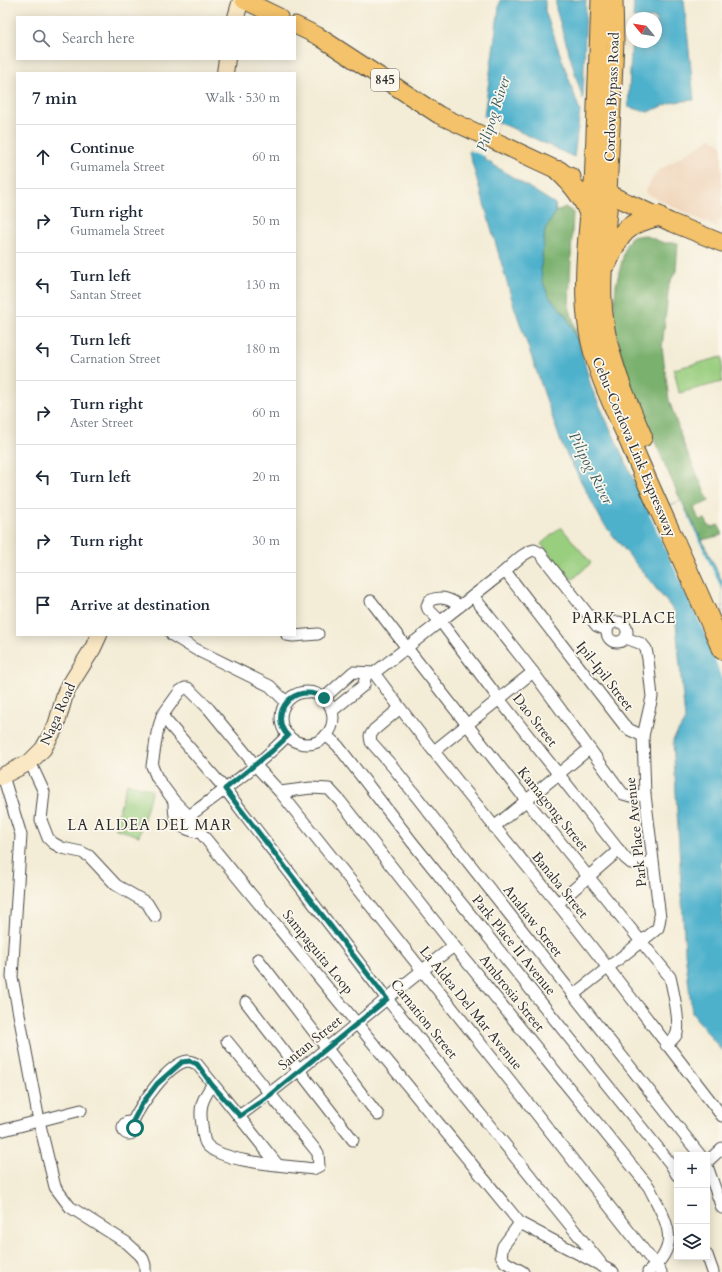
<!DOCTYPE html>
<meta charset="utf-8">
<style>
body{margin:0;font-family:Cardo,serif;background:#f6f6f7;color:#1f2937}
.controls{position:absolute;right:12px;bottom:12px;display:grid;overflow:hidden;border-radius:0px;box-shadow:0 2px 10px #0003}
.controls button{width:36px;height:36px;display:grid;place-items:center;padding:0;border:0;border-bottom:1px solid #e0e1e3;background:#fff;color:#1f2937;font:20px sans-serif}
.compass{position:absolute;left:626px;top:12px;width:36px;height:36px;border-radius:50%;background:#fff;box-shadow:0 2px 10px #0003;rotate:300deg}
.stop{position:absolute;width:12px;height:12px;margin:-9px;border:3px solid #0f766e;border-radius:50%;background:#fff}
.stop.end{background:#0f766e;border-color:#fff;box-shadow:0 1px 4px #0008}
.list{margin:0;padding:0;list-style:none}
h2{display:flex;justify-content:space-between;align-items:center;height:52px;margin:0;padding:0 16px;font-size:17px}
h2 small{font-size:13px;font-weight:400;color:#747a83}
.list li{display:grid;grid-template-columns:26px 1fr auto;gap:12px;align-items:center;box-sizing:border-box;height:64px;padding:0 16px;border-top:1px solid #e0e1e3}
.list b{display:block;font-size:15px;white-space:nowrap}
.list p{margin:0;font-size:13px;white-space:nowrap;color:#747a83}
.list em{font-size:13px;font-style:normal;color:#747a83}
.icon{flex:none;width:22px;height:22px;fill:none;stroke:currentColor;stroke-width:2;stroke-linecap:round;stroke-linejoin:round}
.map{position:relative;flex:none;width:722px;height:1272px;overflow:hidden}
.search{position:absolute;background:#fff;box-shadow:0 2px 10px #0003;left:16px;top:16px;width:280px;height:44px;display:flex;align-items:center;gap:10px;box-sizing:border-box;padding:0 14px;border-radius:0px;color:#747a83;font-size:15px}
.panel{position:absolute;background:#fff;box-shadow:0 2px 10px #0003;left:16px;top:72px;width:280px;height:564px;border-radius:0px}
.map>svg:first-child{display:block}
</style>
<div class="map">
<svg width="722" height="1272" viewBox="0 0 722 1272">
<rect width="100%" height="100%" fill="#fbf7ec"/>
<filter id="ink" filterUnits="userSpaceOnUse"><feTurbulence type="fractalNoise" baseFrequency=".025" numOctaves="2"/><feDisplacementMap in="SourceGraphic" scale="8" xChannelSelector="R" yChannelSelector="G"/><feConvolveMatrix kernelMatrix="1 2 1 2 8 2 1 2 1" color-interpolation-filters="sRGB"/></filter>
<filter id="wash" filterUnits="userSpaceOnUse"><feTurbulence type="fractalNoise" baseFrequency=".012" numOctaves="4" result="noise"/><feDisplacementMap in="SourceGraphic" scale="16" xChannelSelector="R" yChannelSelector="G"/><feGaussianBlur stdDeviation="0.9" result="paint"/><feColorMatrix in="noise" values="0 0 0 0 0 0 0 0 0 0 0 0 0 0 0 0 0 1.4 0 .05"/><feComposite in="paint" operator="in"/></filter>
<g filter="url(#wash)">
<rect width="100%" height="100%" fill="#f3ecd6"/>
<!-- built -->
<path fill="#f0d6bc" d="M711,138l11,7v71l-5,12 -72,-35 10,-20z"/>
<!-- green -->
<g fill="#99ce7f" stroke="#627c55">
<path d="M722,357v25l-43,11 -5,-24z"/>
<path d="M561,527l30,36 -19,17 -31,-36z"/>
<path d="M127,783l25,7 -13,46 -25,-8z"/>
</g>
<!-- forest -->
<g fill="#7ab16e" stroke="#526e4c">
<path d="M565,207l8,5 -4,94 11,40 -14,-30 -18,-21 -6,-15 -1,-14 4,-37 11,-17z"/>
<path d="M644,235l20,8h14l-2,28 -7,13 -7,63 7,53 16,48 24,53 -15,7 5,12 6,-1 5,9 8,-3 4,7v3l-20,5 -21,-39 -53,-120 -15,-60 3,-36 10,-40 5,-8z"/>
</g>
<!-- water -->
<g fill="#4db1cc" stroke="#3c6e7c">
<path d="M500,0h45v11l35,100 -6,46 -75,-35 -15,37 71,45 1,8 -11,17 -4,37 1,14 6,15 18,21 14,30 11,41 58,126 32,-12 21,39 20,41v470l-30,-38 -7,-61 -12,-212 12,-20 -10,-108 -72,-89 -41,-78 -49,-142 -44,-151 15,-36z"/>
<path d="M556,0h30l-3,100 -27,-91z"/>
<path d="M634,0h50l10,100 -21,2 -25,10 -20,-5 4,-71v6h24v-24h-23z"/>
</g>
<!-- pier -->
<g fill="#f3ecd6">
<path d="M483,116l16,7 -13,34 -17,-7z"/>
<path d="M681,501l41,89v90l-9,-27 -17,-39 -47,-100z"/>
</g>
</g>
<g filter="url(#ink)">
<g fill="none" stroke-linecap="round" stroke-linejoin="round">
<!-- street casing -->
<g stroke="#494845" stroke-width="13">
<g id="street">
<path d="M505,571l119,154 6,5 13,6"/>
<path d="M473,596l60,76 90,122 7,2 15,-1"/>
<path d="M371,601l36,47 119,152 144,177c3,13 10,44 7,56 -2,6 -7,8 -11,12"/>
<path d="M460,606c-10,-7 -19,-11 -31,-5l-2,5 1,3 13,13 58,77 126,159 6,5h22"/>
<circle cx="617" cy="632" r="10"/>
<path d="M172,635l23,14 75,37 16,16"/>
<path d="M287,635l6,1 25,-2"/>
<path d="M374,673c58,79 121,154 183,230 56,70 110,142 165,213"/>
<circle cx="307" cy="718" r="26"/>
<path d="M324,698l29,-26 21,1c42,-32 84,-66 126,-98 11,-8 21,-22 34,-25l6,3 57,73 10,4"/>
<path d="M400,708l-26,22 -4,6 1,6 22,25 307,388"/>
<path d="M332,711l32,-26 2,-12"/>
<path d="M162,716l63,73 162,210 213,263"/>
<path d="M326,735l12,11 74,96 258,321 7,12"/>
<path d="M434,751l99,-79"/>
<path d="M30,762l14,30 -3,28 7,18 5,5 9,5 19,4 8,4 27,29 31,18 8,13"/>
<path d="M3,776l18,59 -9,142 27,144 16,66 15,20 57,36 13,12 3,4 2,6v7"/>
<path d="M280,792l31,-4 18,1 11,12 114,145 195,241c16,33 35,57 -1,85"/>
<path d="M174,801c0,24 4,26 27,32"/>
<path d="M189,816c34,-25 69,-50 99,-81"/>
<path d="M494,827l95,-78"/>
<path d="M557,904l62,-54"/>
<path d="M258,959l120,156"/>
<path d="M573,995l79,-62 6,-5 2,-10 -15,-123 -1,-30 -1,-29 9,-39 -4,-38 -2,-10 -4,-5 -16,-6"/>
<path d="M246,1002l107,138"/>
<path d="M212,1085c-10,15 -13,22 -10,40 1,6 1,16 5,20 16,18 83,21 106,24l6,-3 -1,-13 -91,-112"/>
<path d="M239,1116c75,-53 142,-116 215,-170"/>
<circle cx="129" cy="1128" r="6"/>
<path d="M132,1123c8,-17 36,-60 56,-62 3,0 6,2 9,3l80,100"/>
<path d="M0,1131l81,-21"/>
<path d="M707,1162l15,-14"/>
<path d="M707,1166l15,42"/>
<path d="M520,1223l-17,23 -2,9 4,7 18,10"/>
<path d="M707,1255l6,17"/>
<path d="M613,1272l-93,-49 -319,-390 -12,-17 -15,-15 -17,-23 -5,-12 5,-33 5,-17 18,-25 5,-3h3l21,21 46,56 25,27 255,320 126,160"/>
</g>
</g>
<!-- secondary casing -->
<g stroke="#494845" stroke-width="18">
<g id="secondary">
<path d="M236,17l5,-17"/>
<path d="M225,73l2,-14"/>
<path d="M0,777l30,-15 13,-13 13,-23 10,-35 27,-43 6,-13"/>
</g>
</g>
<!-- primary casing -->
<g stroke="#494845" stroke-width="19">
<g id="primary">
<path d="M244,0l35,17"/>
<path d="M295,25l23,11 121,79 133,62"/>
<path d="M593,187l7,-187"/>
<path d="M598,189l72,33 52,21"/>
<path d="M608,194l7,-153 -1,-41"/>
</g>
</g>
<!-- highway casing -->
<g stroke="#494845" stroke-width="22">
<g id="highway">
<path d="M559,171c14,13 26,27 31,45"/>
<path d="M593,187c-4,46 -11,95 -4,142 6,39 25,77 41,113 29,69 63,137 92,207"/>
<path d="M608,194c-3,39 -10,86 -5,125 5,41 23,81 39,118"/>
<path d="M607,262c12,-29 20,-39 51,-46"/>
</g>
</g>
<!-- street -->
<use href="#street" stroke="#fff" stroke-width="11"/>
<!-- secondary -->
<use href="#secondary" stroke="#fae7c3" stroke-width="16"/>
<!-- primary -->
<use href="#primary" stroke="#f3c26a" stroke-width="17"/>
<!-- highway -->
<use href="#highway" stroke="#f3c26a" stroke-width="20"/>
</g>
</g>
<g fill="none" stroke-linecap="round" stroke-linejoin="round" filter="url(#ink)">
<!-- route -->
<path stroke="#0f766e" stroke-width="5" d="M135,1128l-3,-5 10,-19 15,-20 25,-22 8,-1 7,3 15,21 28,31 30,-21 117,-96 -162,-210 47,-38 16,-15c-21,-22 6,-56 36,-38"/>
</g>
<g text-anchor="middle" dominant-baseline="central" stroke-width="3.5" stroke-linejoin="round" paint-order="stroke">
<!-- shield labels -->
<rect fill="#fbf7ec" stroke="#696865" stroke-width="1" x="371" y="69" width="28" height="22" rx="3"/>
<g font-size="13" font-weight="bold" fill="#2b2b2b">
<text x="385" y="80">845</text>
</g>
<!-- street labels -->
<g font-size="14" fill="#2b2b2b" stroke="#fbf7ec">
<text transform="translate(612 97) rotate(-88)">Cordova Bypass Road</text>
<text transform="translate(634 447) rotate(67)">Cebu-Cordova Link Expressway</text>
<text transform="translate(605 676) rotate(52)">Ipil-Ipil Street</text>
<text transform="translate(58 714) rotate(-66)">Naga Road</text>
<text transform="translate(535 720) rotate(52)">Dao Street</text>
<text transform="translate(553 809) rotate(51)">Kamagong Street</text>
<text transform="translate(636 832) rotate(-96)">Park Place Avenue</text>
<text transform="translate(560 885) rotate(51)">Banaba Street</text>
<text transform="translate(533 921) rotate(52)">Anahaw Street</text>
<text transform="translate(514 945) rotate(51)">Park Place II Avenue</text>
<text transform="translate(318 952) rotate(51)">Sampaguita Loop</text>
<text transform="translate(512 993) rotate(51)">Ambrosia Street</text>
<text transform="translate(471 1008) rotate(51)">La Aldea Del Mar Avenue</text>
<text transform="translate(424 1019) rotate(51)">Carnation Street</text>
<text transform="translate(310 1043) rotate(-39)">Santan Street</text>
</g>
<!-- water labels -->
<g font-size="15" font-style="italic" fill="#375a63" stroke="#fbf7ec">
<text transform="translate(493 114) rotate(-72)">Pilipog River</text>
<text transform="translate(591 468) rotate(63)">Pilipog River</text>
</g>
<!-- neighbourhood labels -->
<g font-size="15" letter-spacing="1" fill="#2b2b2b" stroke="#fbf7ec">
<text x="624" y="618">PARK PLACE</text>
<text x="150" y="825">LA ALDEA DEL MAR</text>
</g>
</g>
</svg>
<div class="controls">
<button>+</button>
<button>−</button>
<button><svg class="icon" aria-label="layers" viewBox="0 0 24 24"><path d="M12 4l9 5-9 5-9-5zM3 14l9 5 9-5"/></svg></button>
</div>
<svg class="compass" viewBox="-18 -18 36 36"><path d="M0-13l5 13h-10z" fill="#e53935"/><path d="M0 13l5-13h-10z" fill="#747a83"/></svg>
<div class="stop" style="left:135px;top:1128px"></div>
<div class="stop end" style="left:324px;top:698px"></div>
<div class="search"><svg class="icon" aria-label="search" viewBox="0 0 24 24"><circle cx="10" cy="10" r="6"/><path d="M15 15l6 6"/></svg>Search here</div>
<section class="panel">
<h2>7 min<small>Walk · 530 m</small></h2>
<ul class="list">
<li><svg class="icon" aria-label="ahead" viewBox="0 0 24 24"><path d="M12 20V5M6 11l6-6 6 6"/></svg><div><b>Continue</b><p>Gumamela Street</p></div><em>60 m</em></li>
<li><svg class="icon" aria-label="right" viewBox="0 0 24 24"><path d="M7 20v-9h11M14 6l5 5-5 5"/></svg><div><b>Turn right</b><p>Gumamela Street</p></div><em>50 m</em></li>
<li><svg class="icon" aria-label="left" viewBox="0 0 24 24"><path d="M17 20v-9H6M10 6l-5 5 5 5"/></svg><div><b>Turn left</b><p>Santan Street</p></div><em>130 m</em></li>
<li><svg class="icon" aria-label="left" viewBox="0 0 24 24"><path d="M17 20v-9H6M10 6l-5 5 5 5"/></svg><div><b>Turn left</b><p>Carnation Street</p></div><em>180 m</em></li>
<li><svg class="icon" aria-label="right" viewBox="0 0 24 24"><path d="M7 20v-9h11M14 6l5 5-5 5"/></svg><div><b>Turn right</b><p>Aster Street</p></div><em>60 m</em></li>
<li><svg class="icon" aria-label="left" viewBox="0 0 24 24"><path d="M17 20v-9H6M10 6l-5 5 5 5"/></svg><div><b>Turn left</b></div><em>20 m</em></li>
<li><svg class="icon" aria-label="right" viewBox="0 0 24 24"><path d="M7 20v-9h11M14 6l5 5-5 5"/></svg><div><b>Turn right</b></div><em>30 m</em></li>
<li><svg class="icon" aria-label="arrive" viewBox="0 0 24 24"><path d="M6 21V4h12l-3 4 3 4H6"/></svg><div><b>Arrive at destination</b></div></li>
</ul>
</section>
</div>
